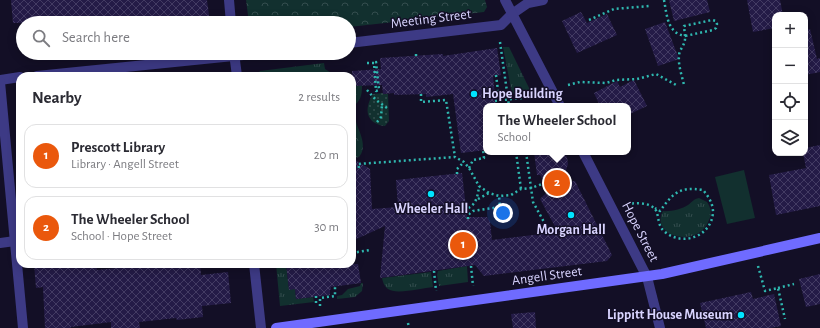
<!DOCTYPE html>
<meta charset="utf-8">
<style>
body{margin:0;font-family:"Alegreya Sans",sans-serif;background:#f7f7f7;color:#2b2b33}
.controls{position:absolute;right:12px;top:12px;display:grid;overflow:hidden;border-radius:8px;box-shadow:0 2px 10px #0003}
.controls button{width:36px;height:36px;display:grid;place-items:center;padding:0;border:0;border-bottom:1px solid #e1e1e2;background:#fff;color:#2b2b33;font:20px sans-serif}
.you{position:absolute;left:503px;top:213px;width:14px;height:14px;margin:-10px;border:3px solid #fff;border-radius:50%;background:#1a73e8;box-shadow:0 0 0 6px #1a73e833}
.badge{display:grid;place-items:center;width:26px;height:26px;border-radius:50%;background:#ea580c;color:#fff;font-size:13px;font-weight:700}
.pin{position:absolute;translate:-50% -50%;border:2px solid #fff;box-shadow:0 1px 4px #0006}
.popup{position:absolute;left:483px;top:103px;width:148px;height:52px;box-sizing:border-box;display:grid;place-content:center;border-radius:8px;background:#fff;filter:drop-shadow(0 1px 3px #0005);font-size:13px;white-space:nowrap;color:#7c7c81}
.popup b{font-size:15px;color:#2b2b33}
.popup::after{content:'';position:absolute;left:50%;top:100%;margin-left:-8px;border:8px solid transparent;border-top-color:#fff}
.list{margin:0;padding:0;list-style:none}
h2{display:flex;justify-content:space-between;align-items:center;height:52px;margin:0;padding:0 16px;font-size:17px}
h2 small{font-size:13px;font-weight:400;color:#7c7c81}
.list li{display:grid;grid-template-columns:26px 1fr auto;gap:12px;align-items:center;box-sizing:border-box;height:64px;margin:0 8px 8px;padding:0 8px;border:1px solid #e1e1e2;border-radius:12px}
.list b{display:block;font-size:15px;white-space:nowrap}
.list p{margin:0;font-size:13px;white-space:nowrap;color:#7c7c81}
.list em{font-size:13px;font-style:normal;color:#7c7c81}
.icon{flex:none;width:22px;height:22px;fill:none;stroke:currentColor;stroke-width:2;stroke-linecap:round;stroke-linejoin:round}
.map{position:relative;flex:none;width:820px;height:328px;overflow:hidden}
.search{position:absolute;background:#fff;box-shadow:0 2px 10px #0003;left:16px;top:16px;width:340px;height:44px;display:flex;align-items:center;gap:10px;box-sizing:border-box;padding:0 14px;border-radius:22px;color:#7c7c81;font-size:15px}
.panel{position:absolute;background:#fff;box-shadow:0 2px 10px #0003;left:16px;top:72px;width:340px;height:196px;border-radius:12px}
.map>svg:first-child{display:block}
</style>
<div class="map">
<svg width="820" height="328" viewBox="0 0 820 328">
<defs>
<pattern id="grass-tufts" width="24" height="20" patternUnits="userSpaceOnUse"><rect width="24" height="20" fill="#12302f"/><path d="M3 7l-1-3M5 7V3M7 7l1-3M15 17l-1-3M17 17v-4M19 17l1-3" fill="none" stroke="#344d4e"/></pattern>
<pattern id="forest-crowns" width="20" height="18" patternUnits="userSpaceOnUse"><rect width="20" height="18" fill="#12302f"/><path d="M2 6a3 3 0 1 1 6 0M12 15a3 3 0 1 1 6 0" fill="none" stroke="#344d4e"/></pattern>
<pattern id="garden-dots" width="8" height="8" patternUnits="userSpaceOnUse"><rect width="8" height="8" fill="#12302f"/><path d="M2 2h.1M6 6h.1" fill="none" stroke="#344d4e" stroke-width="1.8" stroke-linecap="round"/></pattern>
<pattern id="building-cross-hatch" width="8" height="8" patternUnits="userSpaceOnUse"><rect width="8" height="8" fill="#241b47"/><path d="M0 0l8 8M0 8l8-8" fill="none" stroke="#433b63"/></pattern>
</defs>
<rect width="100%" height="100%" fill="#130f26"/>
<!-- grass -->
<g fill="url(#grass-tufts)">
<path d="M503,47h6l21,43 -1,1 -17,3z"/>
<path d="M324,63l1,6 11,7h-80l4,-5z"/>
<path d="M352,85h10c0,10 -1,16 -10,22z"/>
<path d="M699,198l8,4c4,6 5,12 2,18 -11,30 -60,16 -46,-9 7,1 19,-2 25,-6 4,-3 6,-6 11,-7z"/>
<path d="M276,264h10l3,25h6l1,10 17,-2 1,5 -34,4z"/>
<path d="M467,266l1,16 -29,4 -2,-11 1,-4z"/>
<path d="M431,272l2,15c-11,1 -37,8 -45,2 -4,-3 -5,-7 -6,-11z"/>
<path d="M361,283h2l-1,8 -7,6 -18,2v-3l5,-1 6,-6 12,-3z"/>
</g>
<!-- forest -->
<g fill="url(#forest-crowns)">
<path d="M246,0h239l2,7 -3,5 -135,15v-4h-100z"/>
<path d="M352,110c4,5 3,10 5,15 4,10 10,23 2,32l-4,1v2h-3z"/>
</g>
<!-- garden -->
<path fill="url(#garden-dots)" d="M383,93v1h5l1,27 -4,5c-4,0 -6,-1 -10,-3 -11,-7 -8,-19 -2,-29z"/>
<!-- pitch -->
<path fill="#12302f" d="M744,170l11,48 -28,6 -12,-47z"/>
<!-- building -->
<g fill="url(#building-cross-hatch)">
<path d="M11,0h196l3,23h-197z"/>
<path d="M669,0h38l3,12 -36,9z"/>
<path d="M747,0h33l3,15h-8v13l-22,4z"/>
<path d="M581,12l6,11 20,-9 10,21 -40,18 -15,-32z"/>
<path d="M665,22l14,37 -21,7 -13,-37z"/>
<path d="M810,29l7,30 3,-1v14l-15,3v-45z"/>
<path d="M497,48l4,27 -8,1 3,30h-10v44l-25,3 -8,-59 -27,3v-3l-32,1v-2l-11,1 -1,-9 -29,1 -1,-15 29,-2 -1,-11 63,-4v2z"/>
<path d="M634,80l13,26 -19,9v-9h-28l-6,-13 23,-12 3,6z"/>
<path d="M820,145v61l-44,9 -7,-40 37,-7 -3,-15h2v-5z"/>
<path d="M534,152h29l4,5 1,7 -6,18 13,-1 37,74 -5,6 -123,15 -9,-11 -95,13 5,-52 -33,15v-83l18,11 2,40 26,-2 -2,-27 66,-7 5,44h20l3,4 2,19 66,-8 -18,-33 9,-9 -9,-15h-3z"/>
<path d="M34,264h62l1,6 39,-4v-2h64l1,11 27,-3 3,31 -29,3 1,11 -26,3 -1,-2 -37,4 1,6h-29v-6l-40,5v1h-26l-2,-41 -7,1z"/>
<path d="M286,264h72l3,19 -30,4v3h-1v5l-34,4 -1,-10 -6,1z"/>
<path d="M820,274v30l-14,3 -7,-28z"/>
<path d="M751,292l2,7 21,-5 7,32 -10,2h-65l-6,-25z"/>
<path d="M535,312l1,16h-23l-2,-14z"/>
</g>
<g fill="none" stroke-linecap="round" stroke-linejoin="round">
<!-- path -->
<g stroke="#2fb8b0" stroke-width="2.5" stroke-dasharray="2 3" stroke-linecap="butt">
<path d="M664,0c3,15 3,33 21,36l-1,-10 28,-6 4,1 1,3 -1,4 -3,2 -28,6c1,9 -6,13 -6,20 -1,9 3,20 5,29"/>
<path d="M589,20l25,-11 35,-3"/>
<path d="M500,42l9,64"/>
<path d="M416,56v-4"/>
<path d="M367,63h7l2,28 3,-1 -3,-28 -2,1"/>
<path d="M496,75l4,31"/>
<path d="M568,85l12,-3 26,1 10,-3 21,-1 19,-5 22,12"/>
<path d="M367,90l9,10 11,8"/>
<path d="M421,94v8l25,-2 9,57"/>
<path d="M495,101l44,-5"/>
<path d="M377,122l4,-5 1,-12"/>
<path d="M516,152l5,37"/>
<path d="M526,152l7,50 17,31"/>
<path d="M359,168l-1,-4 97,-7 9,5 5,6 10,18 10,7 10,3 12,-1 10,-6 10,-1 14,-5"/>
<path d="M469,168l4,-8 11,-2 -1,-8"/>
<path d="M457,174v-5l7,-7"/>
<path d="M478,199l11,-6"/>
<path d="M627,204c8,-1 20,-2 27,4 6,5 2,17 11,24 18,15 47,4 48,-20 0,-9 -5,-16 -10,-22 -23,-4 -30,3 -43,21l-5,-3"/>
<path d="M454,212c18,-3 23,-7 25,-26"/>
<path d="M468,219v-4l5,-4 27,-4 -1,-11"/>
<path d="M352,253l18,-3"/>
<path d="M471,266l2,20"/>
<path d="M758,266l7,25 13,-3 7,31"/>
<path d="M434,271l2,20"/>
<path d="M778,288l16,-4"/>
<path d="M316,296v10"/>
<path d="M320,306v-8l15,-2v-9"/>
<path d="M408,323l1,5"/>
</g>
<!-- minor -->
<g stroke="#3d3a85" stroke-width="10">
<path d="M349,43l152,-18 11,-11 16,-11 15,-3"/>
<path d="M37,76l226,-23"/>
<path d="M0,80l20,-3"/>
<path d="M0,243l15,-2"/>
</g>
<!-- tertiary -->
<g stroke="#3d3a85" stroke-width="10">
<path d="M229,0l2,23"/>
<path d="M505,0l55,106"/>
<path d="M234,53l3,23"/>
<path d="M0,82l23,246"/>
<path d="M583,152l64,125 13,51"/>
<path d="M254,264l7,64"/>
</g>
<!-- secondary -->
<path stroke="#6f6bff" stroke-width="10" d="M276,328l386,-54 158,-36"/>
</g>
<!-- markers -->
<g fill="#00e5ff" stroke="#130f26" stroke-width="1.5">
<circle cx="474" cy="94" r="4"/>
<circle cx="431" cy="194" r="4"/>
<circle cx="571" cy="215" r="4"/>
<circle cx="741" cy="315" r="4"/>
</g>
<g text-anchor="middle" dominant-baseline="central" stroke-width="3" stroke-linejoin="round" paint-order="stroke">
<!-- street labels -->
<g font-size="14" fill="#d9d4ff" stroke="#130f26">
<text transform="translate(431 19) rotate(-7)">Meeting Street</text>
<text transform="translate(640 232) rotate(63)">Hope Street</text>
<text transform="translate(547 276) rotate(-8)">Angell Street</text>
</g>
<!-- poi labels -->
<g font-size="14" font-weight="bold" fill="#d9d4ff" stroke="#130f26">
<text x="482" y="94" text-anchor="start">Hope Building</text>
<text x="431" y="209">Wheeler Hall</text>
<text x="571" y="230">Morgan Hall</text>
<text x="733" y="315" text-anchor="end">Lippitt House Museum</text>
</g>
</g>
</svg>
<div class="controls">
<button>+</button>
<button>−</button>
<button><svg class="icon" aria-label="locate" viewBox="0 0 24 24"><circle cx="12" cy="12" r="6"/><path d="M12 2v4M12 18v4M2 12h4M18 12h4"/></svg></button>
<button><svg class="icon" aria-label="layers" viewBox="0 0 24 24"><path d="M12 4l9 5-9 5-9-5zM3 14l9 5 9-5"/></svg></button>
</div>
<div class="you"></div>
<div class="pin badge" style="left:463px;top:245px">1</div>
<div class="pin badge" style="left:557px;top:183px">2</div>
<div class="popup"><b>The Wheeler School</b>School</div>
<div class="search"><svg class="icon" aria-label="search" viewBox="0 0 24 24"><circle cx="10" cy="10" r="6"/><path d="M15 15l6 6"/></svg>Search here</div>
<section class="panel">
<h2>Nearby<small>2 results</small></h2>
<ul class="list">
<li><span class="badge">1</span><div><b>Prescott Library</b><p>Library · Angell Street</p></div><em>20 m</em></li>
<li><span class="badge">2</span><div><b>The Wheeler School</b><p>School · Hope Street</p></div><em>30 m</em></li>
</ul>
</section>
</div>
